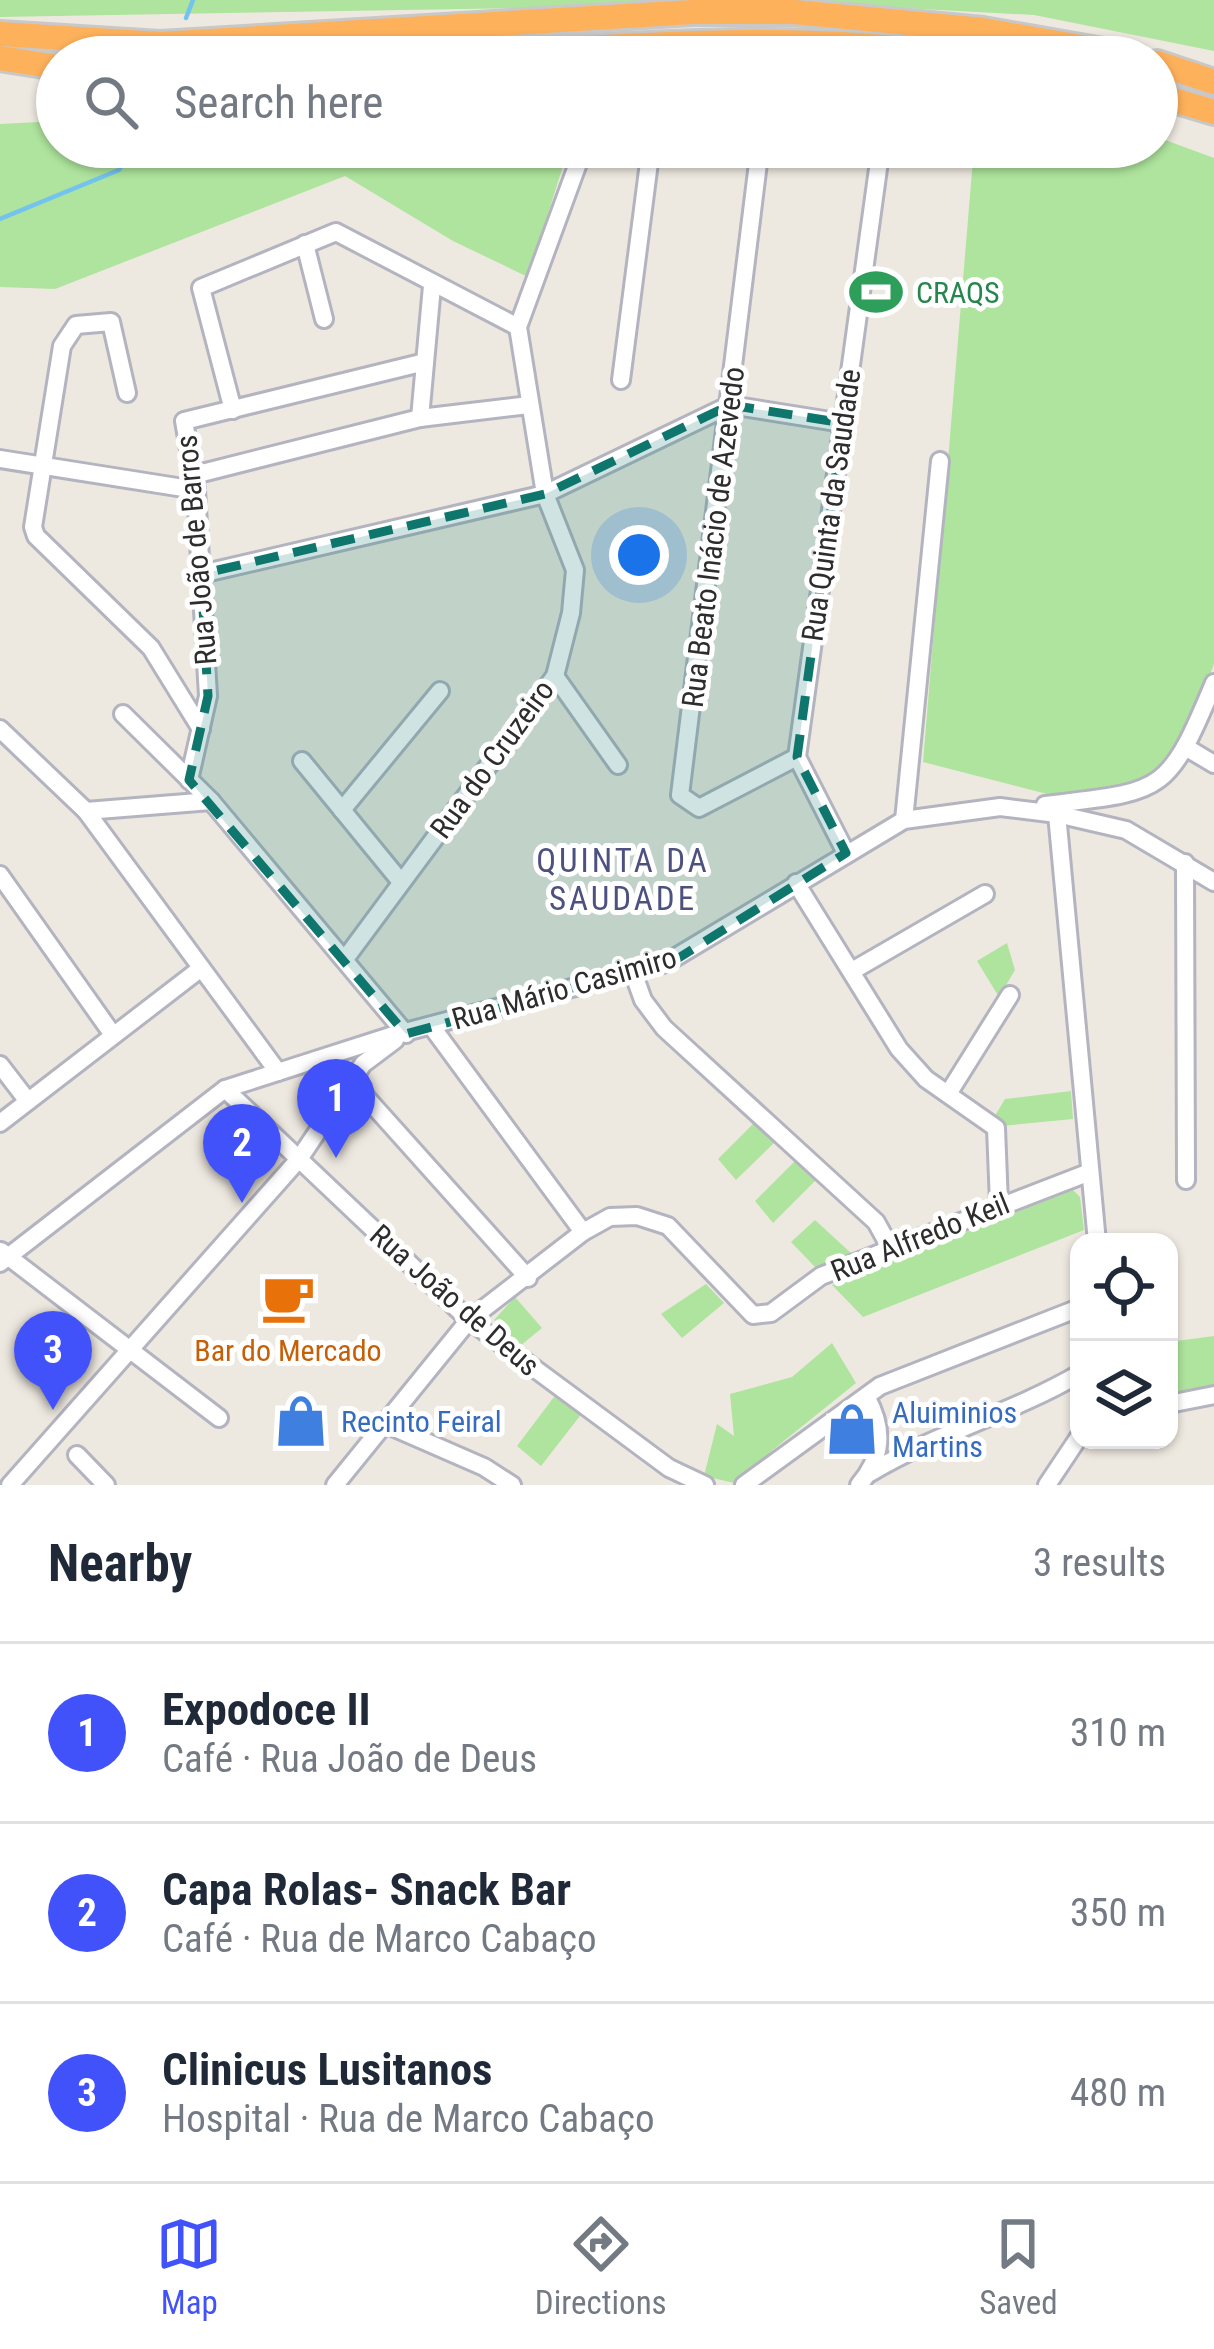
<!DOCTYPE html>
<meta charset="utf-8">
<style>
body{margin:0;font-family:"Roboto Condensed",sans-serif;background:#f2f2f3;color:#1f2937}
.controls{position:absolute;right:36px;bottom:36px;display:grid;overflow:hidden;border-radius:24px;box-shadow:0 3px 9px #0004}
.controls button{width:108px;height:108px;display:grid;place-items:center;padding:0;border:0;border-bottom:3px solid #e0e1e3;background:#fff;color:#1f2937;font:60px sans-serif}
.you{position:absolute;left:639px;top:555px;width:42px;height:42px;margin:-30px;border:9px solid #fff;border-radius:50%;background:#1a73e8;box-shadow:0 0 0 18px #1a73e833}
.badge{display:grid;place-items:center;width:78px;height:78px;border-radius:50%;background:#4152fa;color:#fff;font-size:39px;font-weight:700}
.pin{position:absolute;translate:-50% -99px;filter:drop-shadow(0 3px 6px #0008)}
.pin::after{content:'';position:absolute;top:63px;width:42px;height:36px;background:inherit;clip-path:polygon(0 0,100% 0,50% 100%)}
.list{margin:0;padding:0;list-style:none}
h2{display:flex;justify-content:space-between;align-items:center;height:156px;margin:0;padding:0 48px;font-size:51px}
h2 small{font-size:39px;font-weight:400;color:#747a83}
.list li{display:grid;grid-template-columns:78px 1fr auto;gap:36px;align-items:center;box-sizing:border-box;height:180px;padding:0 48px;border-top:3px solid #e0e1e3}
.list b{display:block;font-size:45px;white-space:nowrap}
.list p{margin:0;font-size:39px;white-space:nowrap;color:#747a83}
.list em{font-size:39px;font-style:normal;color:#747a83}
.icon{flex:none;width:66px;height:66px;fill:none;stroke:currentColor;stroke-width:2;stroke-linecap:round;stroke-linejoin:round}
.map{position:relative;flex:none;width:1214px;height:1485px;overflow:hidden}
.search{position:absolute;background:#fff;box-shadow:0 3px 9px #0004;left:36px;right:36px;top:36px;height:132px;display:flex;align-items:center;gap:30px;box-sizing:border-box;padding:0 42px;border-radius:66px;color:#747a83;font-size:45px}
.sheet{height:696px;background:#fff}
nav{display:flex;justify-content:space-around;align-items:center;box-sizing:border-box;height:168px;border-top:3px solid #e0e1e3;background:#fff;font-size:33px;color:#747a83}
nav a{display:grid;justify-items:center;gap:6px}
nav .on{color:#4152fa}
.map>svg:first-child{display:block}
</style>
<div class="map">
<svg width="1214" height="1485" viewBox="0 0 1214 1485">
<rect width="100%" height="100%" fill="#eee9e0"/>
<!-- green -->
<g fill="#aee49d">
<path d="M0,0h1214v51l-180,-36 -224,-12 -810,14z"/>
<path d="M57,121v26h512l-41,130 -75,-36 -108,-65 -290,113 -55,-2v-163z"/>
<path d="M1157,137l57,21v506l-19,50 -20,37 -23,26 -46,14 -55,4 -128,-33 51,-615h183z"/>
<path d="M1007,943l8,27 -16,27 -22,-36z"/>
<path d="M1071,1091l2,28 -71,7 -9,-7 12,-20z"/>
<path d="M755,1122l21,19 -40,39 -18,-21z"/>
<path d="M797,1159l20,20 -44,44 -18,-22z"/>
<path d="M1073,1190l7,7 4,33 -5,2 -216,85 -31,-32z"/>
<path d="M815,1220l37,34 -36,14 -25,-26z"/>
<path d="M706,1284l18,19 -42,35 -21,-24z"/>
<path d="M515,1297l27,31 -22,18 -26,-26z"/>
<path d="M1214,1336v50l-45,10v-54z"/>
<path d="M832,1343l24,40 -87,70 -3,13 -23,19 -39,-9 13,-52 17,12 -4,-42 62,-17z"/>
<path d="M557,1393l26,19 -42,54 -24,-20z"/>
</g>
<g fill="none" stroke-linecap="round" stroke-linejoin="round">
<!-- stream -->
<g stroke="#74c3ef" stroke-width="4.5">
<path d="M186,18l7,-18"/>
<path d="M0,219l119,-49 14,-23"/>
</g>
<!-- minor casing -->
<g stroke="#b3b4c0" stroke-width="22">
<g id="minor">
<path d="M760,147l-80,648 19,13 98,-51"/>
<path d="M305,244l19,75"/>
<path d="M621,380l30,-233"/>
<path d="M127,393l-16,-71 -35,3 -14,21 -29,181 3,9 115,112 50,81"/>
<path d="M233,410l-32,-122 135,-56 182,95"/>
<path d="M420,418l12,-132"/>
<path d="M0,459l196,31"/>
<path d="M194,475l226,-57 109,-13"/>
<path d="M201,574l344,-80 185,-89 113,18"/>
<path d="M555,676l63,89"/>
<path d="M123,714l88,87 195,233"/>
<path d="M0,729l86,82 192,261"/>
<path d="M1187,748l27,16"/>
<path d="M302,761l99,121"/>
<path d="M189,780l19,-84 -12,-206 -12,-69 241,-59"/>
<path d="M1045,805c118,-14 122,-9 169,-122"/>
<path d="M342,810l98,-119"/>
<path d="M86,811l125,-10"/>
<path d="M1057,814l40,428"/>
<path d="M904,820l36,-359"/>
<path d="M846,853l-49,-96 84,-610"/>
<path d="M1185,863l1,317"/>
<path d="M0,875l113,160"/>
<path d="M796,883l103,166 27,30 70,49 3,76"/>
<path d="M345,959l210,-283 16,-63 4,-43 -30,-76 -27,-167 66,-180"/>
<path d="M852,971l133,-77"/>
<path d="M633,972l10,28 21,28 212,194 15,27"/>
<path d="M432,1027l151,205"/>
<path d="M329,1056l199,222"/>
<path d="M0,1065l27,35"/>
<path d="M225,1089l244,231 200,148 36,17"/>
<path d="M948,1094l62,-99"/>
<path d="M0,1123l200,-154"/>
<path d="M1,1251l218,167"/>
<path d="M0,1263l225,-174 165,-53 276,-73 238,-143 96,-13 57,7 69,16 88,52"/>
<path d="M1169,1404l45,-9"/>
<path d="M383,1423l101,44 28,18"/>
<path d="M77,1455l29,30"/>
<path d="M870,1473c67,-40 142,-60 209,-99"/>
<path d="M10,1485l289,-326 64,-95 32,-24"/>
<path d="M335,1485l134,-165 114,-88 27,-15 27,-1 31,10 85,89 18,-2 50,-37 269,-104"/>
<path d="M744,1485l136,-99 199,-78"/>
<path d="M859,1485c24,-28 25,-56 8,-87"/>
<path d="M1047,1485l32,-48"/>
</g>
</g>
<!-- highway casing -->
<g stroke="#c8c8c8" stroke-width="30">
<g id="highway">
<path d="M0,34l160,10 533,-32h101l189,18 154,27"/>
<path d="M429,57c181,-9 358,-29 539,0"/>
<path d="M0,58l57,9"/>
<path d="M1157,63l57,19"/>
<path d="M1157,95l57,17"/>
</g>
</g>
<!-- minor -->
<use href="#minor" stroke="#fff" stroke-width="16"/>
<!-- highway -->
<use href="#highway" stroke="#feb15b" stroke-width="24"/>
</g>
<!-- marked area -->
<path fill="#0f766e" fill-opacity="0.2" stroke="#0f766e" stroke-width="9" stroke-dasharray="24 15" stroke-linejoin="round" d="M730,405l113,18 -46,334 49,96 -169,106 -271,75 -217,-254 19,-84 -7,-122 344,-80z"/>
<!-- icons -->
<defs>
<g id="stadium-bare" transform="scale(4.14)"><path d="M0-5a6.5 5 0 1 0 0 10a6.5 5 0 1 0 0-10ZM-3.5-1.8h7v3.6h-7Z" fill="#2e9e5b" stroke="#fff" stroke-width="2.5" paint-order="stroke"/></g>
<g id="cafe-bare" transform="scale(4.14)"><path d="M-5.5-4.5H6V0H3Q3 3.5 0 3.5H-2.5Q-5.5 3.5-5.5 0ZM3-3.2v2h1.7v-2ZM-6 4.5H4V6H-6Z" fill="#e8710a" stroke="#fff" stroke-width="2.5" paint-order="stroke"/></g>
<g id="shop-bare" transform="scale(4.14)"><path d="M-5-2.5h2.3a2.7 3.5 0 0 1 5.4 0H5L5.5 6h-11ZM-1.5-2.5h3a1.5 2.3 0 0 0-3 0Z" fill="#3f7fe0" stroke="#fff" stroke-width="2.5" paint-order="stroke"/></g>
</defs>
<g fill-rule="evenodd">
<use href="#stadium-bare" x="876" y="292"/>
<use href="#cafe-bare" x="288" y="1298"/>
<use href="#shop-bare" x="301" y="1421"/>
<use href="#shop-bare" x="852" y="1429"/>
</g>
<g text-anchor="middle" dominant-baseline="central" stroke-width="10" stroke-linejoin="round" paint-order="stroke">
<!-- leisure labels -->
<g font-size="30" fill="#27864d" stroke="#fff" text-anchor="start">
<text x="916" y="292">CRAQS</text>
</g>
<!-- street labels -->
<g font-size="30" fill="#2d2d2d" stroke="#fff">
<text transform="translate(831 505) rotate(-82)">Rua Quinta da Saudade</text>
<text transform="translate(713 537) rotate(-83)">Rua Beato Inácio de Azevedo</text>
<text transform="translate(196 550) rotate(-95)">Rua João de Barros</text>
<text transform="translate(492 759) rotate(-54)">Rua do Cruzeiro</text>
<text transform="translate(564 988) rotate(-16)">Rua Mário Casimiro</text>
<text transform="translate(920 1237) rotate(-22)">Rua Alfredo Keil</text>
<text transform="translate(455 1300) rotate(41)">Rua João de Deus</text>
</g>
<!-- food labels -->
<g font-size="30" fill="#c56008" stroke="#fff">
<text x="288" y="1350">Bar do Mercado</text>
</g>
<!-- shop labels -->
<g font-size="30" fill="#366cbe" stroke="#fff" text-anchor="start">
<text x="892" y="1412">Aluiminios<tspan x="892" dy="34">Martins</tspan></text>
<text x="341" y="1421">Recinto Feiral</text>
</g>
<!-- neighbourhood labels -->
<g font-size="33" letter-spacing="3" fill="#4c517f" stroke="#fff">
<text x="623" y="860">QUINTA DA<tspan x="623" dy="38">SAUDADE</tspan></text>
</g>
</g>
</svg>
<div class="controls">
<button><svg class="icon" aria-label="locate" viewBox="0 0 24 24"><circle cx="12" cy="12" r="6"/><path d="M12 2v4M12 18v4M2 12h4M18 12h4"/></svg></button>
<button><svg class="icon" aria-label="layers" viewBox="0 0 24 24"><path d="M12 4l9 5-9 5-9-5zM3 14l9 5 9-5"/></svg></button>
</div>
<div class="you"></div>
<div class="pin badge" style="left:336px;top:1158px">1</div>
<div class="pin badge" style="left:242px;top:1203px">2</div>
<div class="pin badge" style="left:53px;top:1410px">3</div>
<div class="search"><svg class="icon" aria-label="search" viewBox="0 0 24 24"><circle cx="10" cy="10" r="6"/><path d="M15 15l6 6"/></svg>Search here</div>
</div>
<section class="sheet">
<h2>Nearby<small>3 results</small></h2>
<ul class="list">
<li><span class="badge">1</span><div><b>Expodoce II</b><p>Café · Rua João de Deus</p></div><em>310 m</em></li>
<li><span class="badge">2</span><div><b>Capa Rolas- Snack Bar</b><p>Café · Rua de Marco Cabaço</p></div><em>350 m</em></li>
<li><span class="badge">3</span><div><b>Clinicus Lusitanos</b><p>Hospital · Rua de Marco Cabaço</p></div><em>480 m</em></li>
</ul>
</section>
<nav>
<a class="on"><svg class="icon" aria-label="map" viewBox="0 0 24 24"><path d="M3 6l6-2 6 2 6-2v14l-6 2-6-2-6 2zM9 4v14M15 6v14"/></svg>Map</a>
<a><svg class="icon" aria-label="directions" viewBox="0 0 24 24"><path d="M12 3l9 9-9 9-9-9zM9 14v-3h6M13 9l2 2-2 2"/></svg>Directions</a>
<a><svg class="icon" aria-label="saved" viewBox="0 0 24 24"><path d="M7 4h10v16l-5-4-5 4z"/></svg>Saved</a>
</nav>
